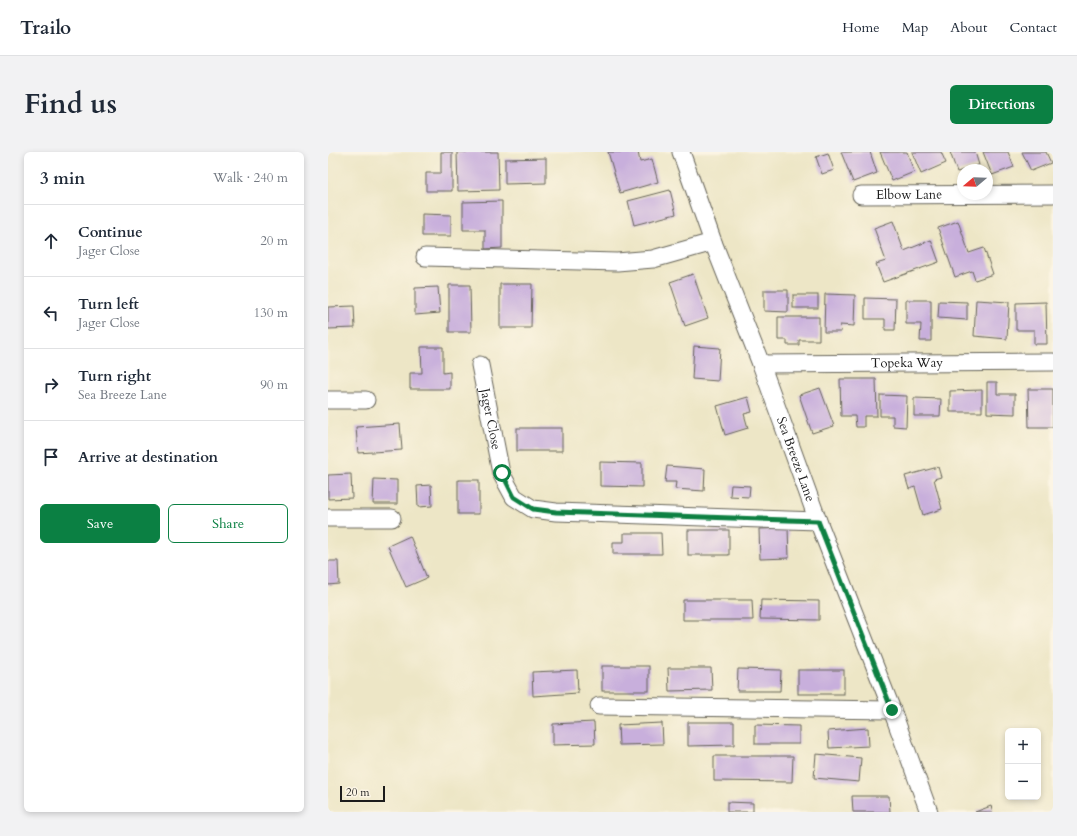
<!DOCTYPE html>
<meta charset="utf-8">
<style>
body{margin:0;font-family:Cardo,serif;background:#f2f2f3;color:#1f2937}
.controls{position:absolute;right:12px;bottom:12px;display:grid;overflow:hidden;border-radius:6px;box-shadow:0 2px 6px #0003}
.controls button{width:36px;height:36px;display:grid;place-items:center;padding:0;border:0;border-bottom:1px solid #e0e1e3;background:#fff;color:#1f2937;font:20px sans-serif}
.compass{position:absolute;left:629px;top:12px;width:36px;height:36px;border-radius:50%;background:#fff;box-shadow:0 2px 6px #0003;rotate:251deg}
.scale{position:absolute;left:12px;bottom:10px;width:45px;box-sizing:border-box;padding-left:4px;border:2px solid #1c1c1c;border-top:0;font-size:11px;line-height:14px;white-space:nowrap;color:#1c1c1c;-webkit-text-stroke:3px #fcf5e5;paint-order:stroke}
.stop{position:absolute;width:12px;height:12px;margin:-9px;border:3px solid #0b8043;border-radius:50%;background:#fff}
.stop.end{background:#0b8043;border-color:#fff;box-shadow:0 1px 4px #0008}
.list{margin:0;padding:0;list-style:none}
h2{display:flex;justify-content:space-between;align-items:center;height:52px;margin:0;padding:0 16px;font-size:17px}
h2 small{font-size:13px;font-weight:400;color:#747a83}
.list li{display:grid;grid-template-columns:26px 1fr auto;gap:12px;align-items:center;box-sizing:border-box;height:72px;padding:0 16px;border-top:1px solid #e0e1e3}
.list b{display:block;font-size:15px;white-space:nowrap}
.list p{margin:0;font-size:13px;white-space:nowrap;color:#747a83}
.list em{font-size:13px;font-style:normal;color:#747a83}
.actions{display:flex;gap:8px;padding:12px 16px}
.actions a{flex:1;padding:9px 0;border:1px solid #0b8043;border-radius:6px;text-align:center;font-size:14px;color:#0b8043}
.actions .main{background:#0b8043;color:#fff}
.icon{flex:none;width:22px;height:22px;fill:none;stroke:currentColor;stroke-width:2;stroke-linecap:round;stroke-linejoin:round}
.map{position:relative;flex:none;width:725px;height:660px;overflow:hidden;border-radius:6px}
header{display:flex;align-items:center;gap:24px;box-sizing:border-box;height:56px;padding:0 20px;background:#fff;border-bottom:1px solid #e0e1e3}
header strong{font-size:19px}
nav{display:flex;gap:22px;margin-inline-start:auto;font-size:14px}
.intro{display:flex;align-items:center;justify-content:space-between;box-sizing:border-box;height:96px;padding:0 24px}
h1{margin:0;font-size:28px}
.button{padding:10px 18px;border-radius:6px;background:#0b8043;color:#fff;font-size:14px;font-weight:700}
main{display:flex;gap:24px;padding:0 24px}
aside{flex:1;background:#fff;border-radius:6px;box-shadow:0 2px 6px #0003}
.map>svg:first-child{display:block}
</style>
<header>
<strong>Trailo</strong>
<nav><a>Home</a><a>Map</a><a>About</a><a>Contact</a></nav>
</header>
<div class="intro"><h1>Find us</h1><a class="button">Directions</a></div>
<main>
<aside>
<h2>3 min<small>Walk · 240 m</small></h2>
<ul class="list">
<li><svg class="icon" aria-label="ahead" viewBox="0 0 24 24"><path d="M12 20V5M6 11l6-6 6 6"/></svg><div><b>Continue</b><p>Jager Close</p></div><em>20 m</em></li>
<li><svg class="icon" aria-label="left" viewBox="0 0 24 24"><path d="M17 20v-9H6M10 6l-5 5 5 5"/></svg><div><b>Turn left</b><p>Jager Close</p></div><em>130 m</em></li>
<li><svg class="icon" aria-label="right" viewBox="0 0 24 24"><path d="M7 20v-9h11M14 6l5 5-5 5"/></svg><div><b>Turn right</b><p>Sea Breeze Lane</p></div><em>90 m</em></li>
<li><svg class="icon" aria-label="arrive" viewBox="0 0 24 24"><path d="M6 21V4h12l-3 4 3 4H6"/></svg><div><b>Arrive at destination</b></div></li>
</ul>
<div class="actions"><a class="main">Save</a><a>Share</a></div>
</aside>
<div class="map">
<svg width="725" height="660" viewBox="0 0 725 660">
<rect width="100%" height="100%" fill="#fcf5e5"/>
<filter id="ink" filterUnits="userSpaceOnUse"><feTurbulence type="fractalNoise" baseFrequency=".025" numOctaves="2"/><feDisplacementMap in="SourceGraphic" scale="8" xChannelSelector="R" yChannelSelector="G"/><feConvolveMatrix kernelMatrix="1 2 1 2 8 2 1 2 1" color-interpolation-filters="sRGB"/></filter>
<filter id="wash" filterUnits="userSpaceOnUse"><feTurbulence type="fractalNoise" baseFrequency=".012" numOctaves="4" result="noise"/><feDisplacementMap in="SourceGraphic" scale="16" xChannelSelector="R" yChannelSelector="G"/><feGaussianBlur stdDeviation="0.9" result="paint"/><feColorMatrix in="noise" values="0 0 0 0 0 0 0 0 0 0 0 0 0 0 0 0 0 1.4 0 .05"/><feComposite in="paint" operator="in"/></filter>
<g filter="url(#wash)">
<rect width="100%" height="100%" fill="#ede6c6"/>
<g id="blocks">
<!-- building -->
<g fill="#c8afdc">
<path d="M113,0h11v39h-26v-18h15z"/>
<path d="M129,0h41l1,38 -41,1z"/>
<path d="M280,0h30l2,10 12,-3 6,23 -38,11z"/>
<path d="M513,0h29l7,21 -24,9z"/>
<path d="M552,0h27l7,20 -22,9z"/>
<path d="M584,0h29l5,11 -25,11z"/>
<path d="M622,0h25l4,13 -22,7z"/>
<path d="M655,0h25l6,15 -22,8z"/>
<path d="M694,0h24l5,11 -20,8z"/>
<path d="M500,1l6,17 -12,4 -6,-17z"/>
<path d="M218,6v25l-41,1v-25z"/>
<path d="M342,38l6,24 -42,11 -6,-24z"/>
<path d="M174,49v47l-17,1v-19h-22v-28z"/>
<path d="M94,62l29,1v21h-29z"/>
<path d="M565,69l11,30 27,-11 8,22 -56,20 -7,-18 10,-3 -12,-33z"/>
<path d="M630,69l11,32 15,-5 9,26 -18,6 -3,-9 -17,6 -17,-49z"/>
<path d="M365,122l15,44 -23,8 -15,-44z"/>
<path d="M172,132h32l-1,44h-31z"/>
<path d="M121,133h21l1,47h-22z"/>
<path d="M110,135l2,26 -25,2v-27z"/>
<path d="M436,138h24v22l-24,-1z"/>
<path d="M497,142l30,1 -1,31 -14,-1 1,7h-17z"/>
<rect x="465" y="143" width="25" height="13"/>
<path d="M537,146l31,1 -1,31h-10v-11h-20z"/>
<path d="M578,148h25v41h-11l1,-17h-15z"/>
<path d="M648,148l33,2 -2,37 -33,-3z"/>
<path d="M611,149l28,1v18l-29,-2z"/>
<path d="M718,150l1,42h-13v-14h-18v-27z"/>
<path d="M26,154l1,22 -27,1v-22z"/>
<path d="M450,165h41v23h-20v5h-12v-5h-9z"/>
<path d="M366,194l26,2 -2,33 -26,-2z"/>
<path d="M93,195h22v26l7,-1v17h-40v-16h12z"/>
<path d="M512,227h36l1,37h-13v11h-8l-1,-11h-14z"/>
<path d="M659,230h10v12h18v20l-28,-1z"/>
<path d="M492,236l14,38 -22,7 -13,-38z"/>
<path d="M700,237h25v38h-24z"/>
<path d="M654,238v22h-32v-21z"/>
<path d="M552,243l27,1 -1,31 -13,-1v-10h-13z"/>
<path d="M420,245l4,15 -8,2 4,14 -23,7 -8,-29z"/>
<path d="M586,246l27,1 -1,17h-26z"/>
<path d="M72,272l2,26 -44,3 -2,-26z"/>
<rect x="189" y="276" width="45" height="23"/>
<path d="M272,310l42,1v24l-42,-1z"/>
<path d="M339,314l38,3 -1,22 -29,-2 1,-7h-11z"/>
<path d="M610,315l3,10 -7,2 8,30 -19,6 -8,-28 -6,2 -4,-13z"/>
<path d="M23,322l1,24 -24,1v-24z"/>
<path d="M46,327l23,1v24h-24z"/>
<rect x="130" y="328" width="21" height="34"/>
<path d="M103,333l1,21 -14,1 -1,-21z"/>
<path d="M403,333l19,1 -1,11 -19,-1z"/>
<path d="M460,376l1,30 -29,1 -1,-30z"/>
<rect x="360" y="378" width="41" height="25"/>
<path d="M296,381h37l1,21h-49v-12h11z"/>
<path d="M82,384l17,42 -21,9 -18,-41z"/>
<path d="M0,409h10l1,23 -11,1z"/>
<path d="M355,448h69l1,20h-70z"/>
<path d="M433,448l58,1v19l-59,-1z"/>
<rect x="274" y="514" width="47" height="25"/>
<path d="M340,516h43l1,22 -43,1z"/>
<path d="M410,517l43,1 -1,21h-43z"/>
<path d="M249,518l1,23 -45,3 -1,-24z"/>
<rect x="470" y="518" width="46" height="24"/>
<path d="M266,570l1,22 -42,1v-21z"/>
<path d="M360,570h46v23l-46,1z"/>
<path d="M334,571l1,21 -44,1 -1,-20z"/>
<path d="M427,573l44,1v18h-44z"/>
<path d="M540,576l1,18 -40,2 -1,-17z"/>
<path d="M488,602l45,4 -2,24 -45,-4z"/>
<path d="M386,604h79l-1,26 -78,-1z"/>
<path d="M524,644h37l1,16h-37z"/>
<path d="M399,650l26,1v9h-26z"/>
<path d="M663,654l2,6h-18z"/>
</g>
</g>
</g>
<g filter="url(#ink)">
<use href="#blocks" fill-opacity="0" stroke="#656358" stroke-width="1"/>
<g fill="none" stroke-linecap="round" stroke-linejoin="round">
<!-- minor casing -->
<g stroke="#656358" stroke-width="19">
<g id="minor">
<path id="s1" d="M353,0l32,90 48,122 57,157 74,189 37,102"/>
<path id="s2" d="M533,43l192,-1"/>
<path d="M97,105l192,5 36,-3 60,-17"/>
<path id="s3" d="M433,212l292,-2"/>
<path id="s4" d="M152,213l21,108 13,24 19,12 23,3 262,9"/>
<path d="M0,248h38"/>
<path d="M0,366h64"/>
<path d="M271,554l293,4"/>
</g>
</g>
<!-- minor -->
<use href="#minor" stroke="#fff" stroke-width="17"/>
</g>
</g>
<g fill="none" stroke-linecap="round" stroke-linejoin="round" filter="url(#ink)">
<!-- route -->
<path stroke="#0b8043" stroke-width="5" d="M174,321l12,24 19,12 23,3 262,9 74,189"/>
</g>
<g text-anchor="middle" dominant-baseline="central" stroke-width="4" stroke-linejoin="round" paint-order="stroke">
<!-- street labels -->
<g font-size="13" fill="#1c1c1c" stroke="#fcf5e5">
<text stroke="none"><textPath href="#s2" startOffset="48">Elbow Lane</textPath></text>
<text stroke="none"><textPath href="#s3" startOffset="146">Topeka Way</textPath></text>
<text stroke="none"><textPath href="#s4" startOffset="55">Jager Close</textPath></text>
<text stroke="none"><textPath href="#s1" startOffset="328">Sea Breeze Lane</textPath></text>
</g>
</g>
</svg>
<div class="controls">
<button>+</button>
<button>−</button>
</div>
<svg class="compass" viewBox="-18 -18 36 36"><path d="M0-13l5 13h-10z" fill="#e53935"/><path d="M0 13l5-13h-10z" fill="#747a83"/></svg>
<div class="scale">20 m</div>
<div class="stop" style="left:174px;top:321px"></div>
<div class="stop end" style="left:564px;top:558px"></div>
</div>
</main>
